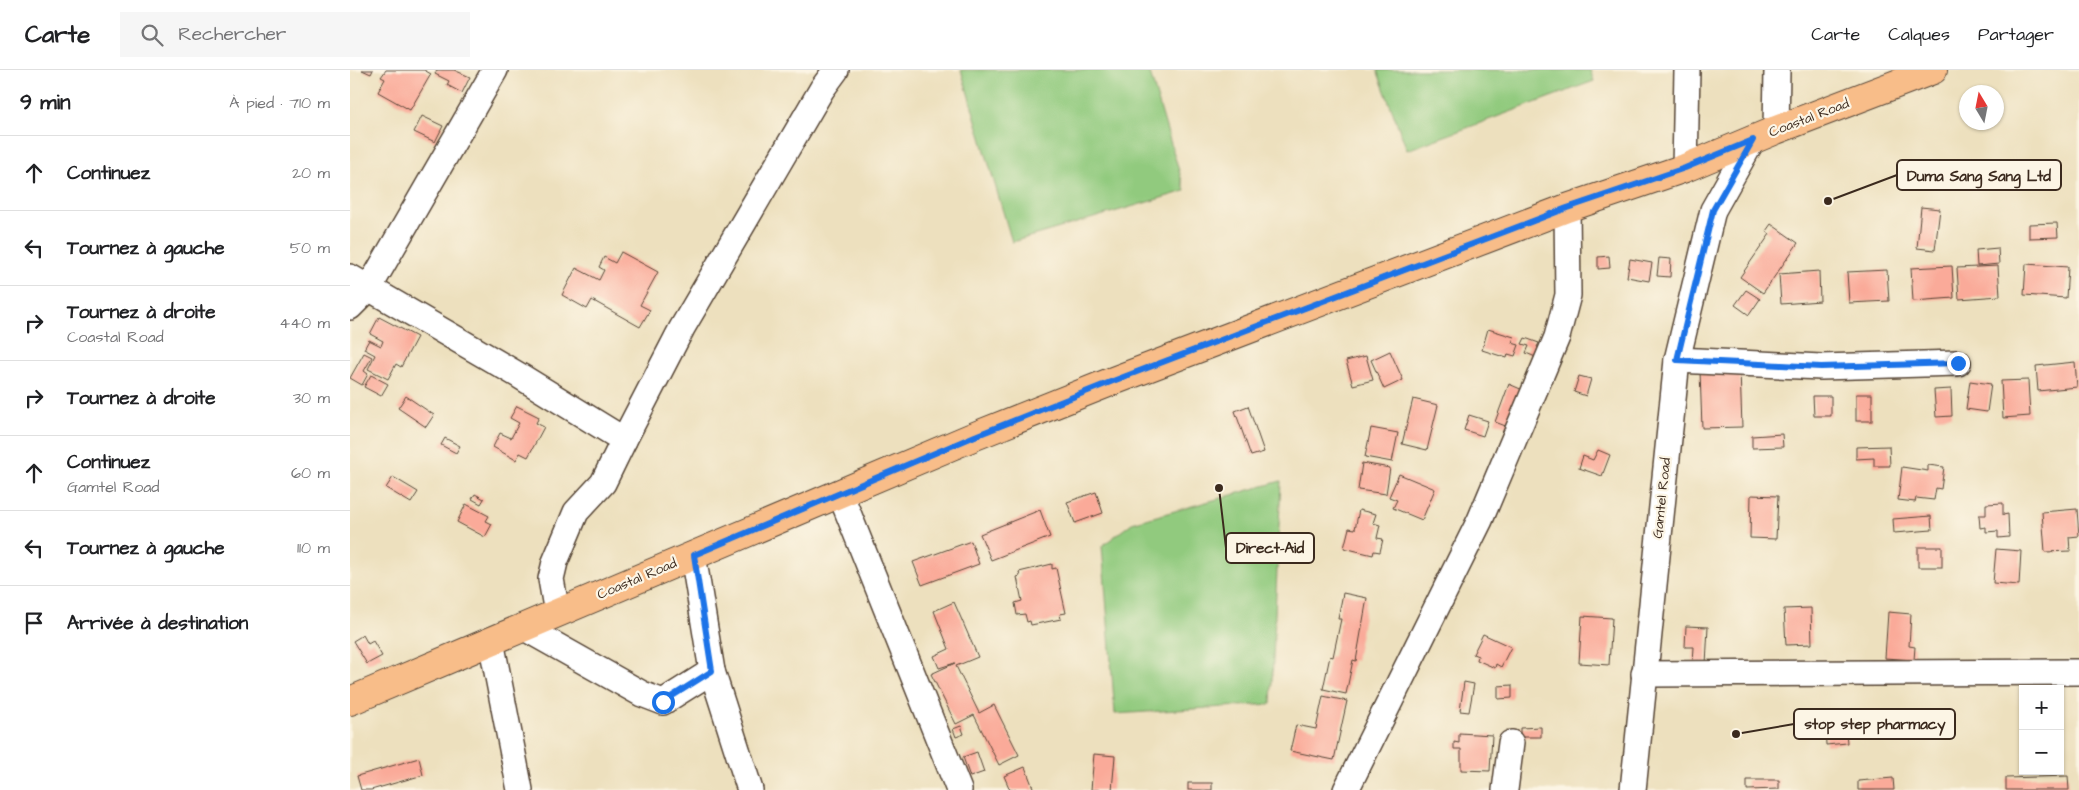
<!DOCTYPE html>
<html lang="fr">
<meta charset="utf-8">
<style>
body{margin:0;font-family:"Architects Daughter",sans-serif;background:#f6f6f6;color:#202124}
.controls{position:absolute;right:15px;bottom:15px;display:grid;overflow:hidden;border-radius:0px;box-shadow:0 1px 4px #0004}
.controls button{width:45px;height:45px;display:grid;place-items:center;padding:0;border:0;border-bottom:1px solid #e0e0e0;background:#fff;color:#202124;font:25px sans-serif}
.compass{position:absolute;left:1609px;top:15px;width:45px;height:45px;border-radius:50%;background:#fff;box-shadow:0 1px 4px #0004;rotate:350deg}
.stop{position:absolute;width:15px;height:15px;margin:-11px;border:4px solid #1a73e8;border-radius:50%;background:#fff}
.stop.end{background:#1a73e8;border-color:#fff;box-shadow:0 1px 5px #0008}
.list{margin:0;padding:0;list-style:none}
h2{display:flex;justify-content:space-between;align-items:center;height:65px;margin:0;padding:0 20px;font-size:21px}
h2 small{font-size:16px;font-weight:400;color:#757577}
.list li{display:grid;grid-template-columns:32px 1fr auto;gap:15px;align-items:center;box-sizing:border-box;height:75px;padding:0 20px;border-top:1px solid #e0e0e0}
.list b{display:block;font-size:19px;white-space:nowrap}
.list p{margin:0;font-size:16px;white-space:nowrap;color:#757577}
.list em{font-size:16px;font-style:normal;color:#757577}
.icon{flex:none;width:28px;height:28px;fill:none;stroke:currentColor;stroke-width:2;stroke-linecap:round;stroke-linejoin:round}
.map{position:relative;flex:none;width:1729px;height:720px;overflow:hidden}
header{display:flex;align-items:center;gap:30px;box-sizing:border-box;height:70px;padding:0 25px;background:#fff;border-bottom:1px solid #e0e0e0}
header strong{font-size:24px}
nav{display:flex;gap:28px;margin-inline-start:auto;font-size:18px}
.search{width:350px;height:45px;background:#f6f6f6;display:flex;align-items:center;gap:12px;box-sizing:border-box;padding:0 18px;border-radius:0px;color:#757577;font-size:19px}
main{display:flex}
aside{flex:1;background:#fff}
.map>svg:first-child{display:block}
</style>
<header>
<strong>Carte</strong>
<div class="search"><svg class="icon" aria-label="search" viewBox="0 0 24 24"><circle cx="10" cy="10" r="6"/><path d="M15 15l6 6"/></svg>Rechercher</div>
<nav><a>Carte</a><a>Calques</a><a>Partager</a></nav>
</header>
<main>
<aside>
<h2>9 min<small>À pied · 710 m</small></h2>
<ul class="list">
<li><svg class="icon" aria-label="ahead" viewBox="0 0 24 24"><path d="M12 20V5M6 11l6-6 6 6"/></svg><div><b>Continuez</b></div><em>20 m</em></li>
<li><svg class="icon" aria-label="left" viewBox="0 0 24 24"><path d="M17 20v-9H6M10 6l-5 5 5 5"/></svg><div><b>Tournez à gauche</b></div><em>50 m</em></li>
<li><svg class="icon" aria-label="right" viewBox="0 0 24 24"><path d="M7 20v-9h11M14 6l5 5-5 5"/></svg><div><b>Tournez à droite</b><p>Coastal Road</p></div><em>440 m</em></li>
<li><svg class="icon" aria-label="right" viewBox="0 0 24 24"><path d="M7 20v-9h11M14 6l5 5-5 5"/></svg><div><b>Tournez à droite</b></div><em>30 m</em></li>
<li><svg class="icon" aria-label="ahead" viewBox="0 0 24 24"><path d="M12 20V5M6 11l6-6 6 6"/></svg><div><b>Continuez</b><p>Gamtel Road</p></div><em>60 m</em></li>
<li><svg class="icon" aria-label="left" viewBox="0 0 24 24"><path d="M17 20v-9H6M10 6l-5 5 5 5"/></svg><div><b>Tournez à gauche</b></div><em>110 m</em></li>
<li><svg class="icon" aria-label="arrive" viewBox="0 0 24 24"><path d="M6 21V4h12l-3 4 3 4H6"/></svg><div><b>Arrivée à destination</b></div></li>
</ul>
</aside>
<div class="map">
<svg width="1729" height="720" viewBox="0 0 1729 720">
<rect width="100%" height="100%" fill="#fcf5e5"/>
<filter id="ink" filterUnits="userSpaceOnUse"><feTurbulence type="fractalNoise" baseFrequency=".02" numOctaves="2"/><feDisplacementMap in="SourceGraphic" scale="10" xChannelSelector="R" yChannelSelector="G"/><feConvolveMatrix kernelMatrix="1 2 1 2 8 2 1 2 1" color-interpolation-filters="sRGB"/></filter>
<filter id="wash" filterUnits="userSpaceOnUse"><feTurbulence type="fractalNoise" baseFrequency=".0096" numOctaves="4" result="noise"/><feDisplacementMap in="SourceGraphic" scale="20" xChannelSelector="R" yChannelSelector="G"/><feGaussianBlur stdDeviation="1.12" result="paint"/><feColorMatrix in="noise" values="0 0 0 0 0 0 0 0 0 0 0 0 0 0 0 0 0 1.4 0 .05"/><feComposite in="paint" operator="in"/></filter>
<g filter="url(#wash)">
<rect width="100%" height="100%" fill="#ede0be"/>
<!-- green -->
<g fill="#91ca7e" stroke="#667a4e">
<path d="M611,0h188l36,121 -173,51z"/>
<path d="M1027,0h213l4,11 -187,69z"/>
<path d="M931,411l-10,223 -156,10 -13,-168 30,-23z"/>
</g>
<g id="blocks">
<!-- building -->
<g fill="#faaa99">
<path d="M12,0h11l-2,4z"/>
<path d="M36,0h38l7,4 -21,36 -32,-18 7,-13 -4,-2z"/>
<path d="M87,0h17l16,7 -8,16 -15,-8 2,-4 -14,-7z"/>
<path d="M72,46l21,10 -8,16 -21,-10z"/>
<path d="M1571,137l19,2 -5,41 -18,-2z"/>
<path d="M1707,153l1,14 -29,1v-14z"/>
<path d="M1421,154l27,19 -35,50 -23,-16 30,-43 -4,-3z"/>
<path d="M1648,178l1,16 -22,2 -1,-16z"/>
<path d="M271,182l37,20 -18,33 10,5 -10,17 -48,-27 -5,9 -25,-14 14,-27 23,12 5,-10 -5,-3 5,-10 11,6z"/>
<path d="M1259,186l1,12 -12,1v-12z"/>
<path d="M1309,188l12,1 -1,18 -13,-1z"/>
<path d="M1280,189l22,4 -3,18 -22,-4z"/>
<path d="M1676,194l42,3 -2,31 -42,-3z"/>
<path d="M1602,196l2,32 -41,3 -2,-33z"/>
<path d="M1648,196l2,30 -41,3 -2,-31z"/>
<path d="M1537,200l2,31 -40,2 -2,-31z"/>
<path d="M1469,201l1,30 -39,3 -2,-30z"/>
<path d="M1396,220l14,9 -11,16 -14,-10z"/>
<path d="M29,247l38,20 -16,30 -5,-3 -8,15 -20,-10 7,-14 -11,-6 5,-9 12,6 2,-5 -13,-7z"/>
<path d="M1138,259l26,8 -2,6 7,2 -4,11 -7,-2 -1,4 -25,-8z"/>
<path d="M1175,268l14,5 -2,4 4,2 -3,9 -12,-5 3,-7 -7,-2z"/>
<path d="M1040,281l13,29 -19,9 -13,-29z"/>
<path d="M14,283l8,4 -8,14 4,3 -6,11 -12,-7z"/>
<path d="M1016,286l7,24 -20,5 -7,-24z"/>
<path d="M1725,292l2,25 -39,4 -2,-25z"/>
<path d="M1390,300l2,57 -40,1 -2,-57z"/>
<path d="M21,305l17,9 -7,12 -17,-9z"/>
<path d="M1229,306l12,3 -5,17 -12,-4z"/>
<path d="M1678,310l2,36 -27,2 -2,-37z"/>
<path d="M1620,311l21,3 -4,28 -21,-3z"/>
<path d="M1159,314l16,7 -14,37 -16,-6z"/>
<path d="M1601,319l1,27 -16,1 -2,-27z"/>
<rect x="1506" y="324" width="16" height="27"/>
<path d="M56,326l28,19 -8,12 -28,-19z"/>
<path d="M1463,326h18v20h-17z"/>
<path d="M1063,329l25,6 -11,45 -25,-6z"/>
<path d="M167,336l22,11 -3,6 8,4 -16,30 -8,-4 -4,7 -23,-13 7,-14 11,5 8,-15 -9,-5z"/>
<path d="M898,336l16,46 -13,4 -16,-45z"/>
<path d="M1119,345l19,6 -5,15 -19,-6z"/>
<path d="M1021,358l27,5 -6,29 -27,-5z"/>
<path d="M1432,364l1,13 -31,1v-12z"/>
<path d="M95,368l15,8 -4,7 -15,-8z"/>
<path d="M1539,376l1,20h-16v-8l-18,1v-12z"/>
<path d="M1248,380l12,5 -8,21 -23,-8 4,-12 10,4z"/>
<path d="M1012,393l28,5 -4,26 -28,-4z"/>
<path d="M1578,395l16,2 -3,22 -5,-1 -2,12 -18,-2 -1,4 -17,-2 4,-33 26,4z"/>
<path d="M1049,404l36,15 -13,31 -29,-12 4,-8 -8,-3z"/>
<path d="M43,407l25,15 -7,11 -25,-15z"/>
<path d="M746,422l7,21 -28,10 -8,-21z"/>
<path d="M125,424l9,5 -3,5 -9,-5z"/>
<path d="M1401,425l27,1 -2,43 -26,-1z"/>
<path d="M1653,433v12l5,-1 1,23 -11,1v-7l-12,1v-5l-6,1 -1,-13h7v-11z"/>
<path d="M116,434l23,12 -3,5 6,3 -7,13 -28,-15z"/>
<path d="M1727,439l2,27 -10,1 1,14 -25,1 -3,-40z"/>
<path d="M690,440l10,27 -59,23 -11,-26z"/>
<path d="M1009,440l17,4 -3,9 7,2 -3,13 6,1 -3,13 -6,-1 -1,4 -29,-7 5,-20 6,1z"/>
<path d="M1581,446l1,14 -38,3 -1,-14z"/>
<path d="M621,471l8,23 -57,21 -9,-23z"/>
<rect x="1568" y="477" width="24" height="20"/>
<path d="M1646,479l25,2 -2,34 -26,-2z"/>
<path d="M702,494v5l4,-1 10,45 -6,1 1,5 -30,6 -1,-4 -3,1 -2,-8 -8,1 -2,-12 7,-2 -5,-24 3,-1 -1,-4z"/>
<path d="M993,523l24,5 -11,63 -3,-1 -7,34 -23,-5 7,-33 3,1 8,-38h-3z"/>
<path d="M604,532l24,55 -22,9 23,47 15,-8 25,50 -20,10 -25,-50 -18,9 -25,-50 24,-11 -16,5 -5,-12 15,-7 -15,-38z"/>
<path d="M1461,538l1,36 -26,1 -2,-36z"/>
<path d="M1538,542l23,2 -2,32 6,1 -1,13 -29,-2z"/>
<path d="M1232,546l30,2 -3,47 -30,-2z"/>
<path d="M1336,556l22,1 -2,37 -13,-1 1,-16h-9z"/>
<path d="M1133,564l28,13 -10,20 -5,-3 -1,4 -18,-8 1,-4 -5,-2z"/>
<path d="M13,565l5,9 5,-3 9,15 -15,8 -14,-23z"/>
<path d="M1114,612l10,2 -5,28 -9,-1z"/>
<path d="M1162,615v13l-14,1v-13z"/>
<path d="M973,626l24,5 -13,59 -44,-9 6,-26 20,4z"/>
<path d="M1495,650l2,23 -21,2 -1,-23z"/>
<path d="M611,656l3,8 -8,3 -3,-8z"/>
<path d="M1191,657v10h-21v-9z"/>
<path d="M1109,663l33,2 -2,36 -29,-1v-21h-7v-7l5,1z"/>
<path d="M1710,669h4v21l-4,1z"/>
<path d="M627,682l7,20 -14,5 -7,-20z"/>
<path d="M744,684l21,2 -3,34h-21z"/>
<path d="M69,688l4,17 -52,15h-10l-4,-14z"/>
<path d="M675,697l9,23h-24l-6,-14z"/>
<path d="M1718,706l1,14h-63v-12z"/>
<path d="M1543,708l1,12h-36v-9z"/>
<path d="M1397,710h32v9l-32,1z"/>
<rect x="838" y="713" width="24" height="7"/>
</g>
</g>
</g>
<g filter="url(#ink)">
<use href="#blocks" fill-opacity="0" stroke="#564536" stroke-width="1"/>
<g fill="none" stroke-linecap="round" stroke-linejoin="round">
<!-- minor casing -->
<g stroke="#564536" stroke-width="28">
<g id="minor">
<path d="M1426,60l1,-60"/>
<path d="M1335,98l2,-98"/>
<path d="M0,207l170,99 104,64 -21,43 -27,29 -21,50 -4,17 6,34"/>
<path d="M0,237l19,-19 126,-218"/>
<path d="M1327,290l144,7 137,-4"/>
<path d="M274,370l58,-112 140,-239 14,-19"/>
<path d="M490,423l119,297"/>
<path d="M343,485l19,116 38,119"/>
<path d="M173,557l119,67 21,8 49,-31"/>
<path d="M141,571l29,149"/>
<path d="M1294,604l435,-2"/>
<path d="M996,720l134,-270 77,-183 11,-42 -1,-87"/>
<path d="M1155,720l6,-47"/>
<path d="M1283,720l44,-430 36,-150 40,-71"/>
</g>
</g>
<!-- major casing -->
<g stroke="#564536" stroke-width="30">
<path id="major" d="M0,631l625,-265 138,-55 454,-173 118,-40 91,-38 157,-60"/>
</g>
<!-- minor -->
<use href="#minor" stroke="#fff" stroke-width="25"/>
<!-- major -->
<use href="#major" stroke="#f8bd89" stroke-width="28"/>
</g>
</g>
<g fill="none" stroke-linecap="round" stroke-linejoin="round" filter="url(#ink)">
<!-- route -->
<path stroke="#1a73e8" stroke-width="6" d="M313,632l49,-31 -18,-116 281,-119 138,-55 454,-173 118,-40 68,-28 -40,70 -36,150 144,7 137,-4"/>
</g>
<g text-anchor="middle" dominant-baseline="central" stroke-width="4.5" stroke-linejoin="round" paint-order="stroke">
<!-- street labels -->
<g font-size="14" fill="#3b2a1e" stroke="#fcf5e5">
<text transform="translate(1459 48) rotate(-21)">Coastal Road</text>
<text transform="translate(1312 428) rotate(-84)">Gamtel Road</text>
<text transform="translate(287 509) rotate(-23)">Coastal Road</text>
</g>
</g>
<!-- callouts -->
<path fill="none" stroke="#3b2a1e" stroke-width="2" d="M1478 131L1547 105M869 418L876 478M1386 664L1444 654"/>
<g fill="#3b2a1e" stroke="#fcf5e5" stroke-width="2">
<circle cx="1478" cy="131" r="5"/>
<circle cx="869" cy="418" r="5"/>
<circle cx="1386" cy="664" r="5"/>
</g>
<g fill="#fcf5e5" stroke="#3b2a1e" stroke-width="2">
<rect x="1547" y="90" width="164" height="30" rx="5"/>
<rect x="876" y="463" width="88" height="30" rx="5"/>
<rect x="1444" y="639" width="161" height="30" rx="5"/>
</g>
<g font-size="15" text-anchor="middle" font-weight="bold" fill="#3b2a1e">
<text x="1629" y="111">Duma Sang Sang Ltd</text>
<text x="920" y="483">Direct-Aid</text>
<text x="1525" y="659">stop step pharmacy</text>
</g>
</svg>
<div class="controls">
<button>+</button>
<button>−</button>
</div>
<svg class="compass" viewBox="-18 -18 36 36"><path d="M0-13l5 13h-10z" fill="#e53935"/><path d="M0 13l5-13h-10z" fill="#757577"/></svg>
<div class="stop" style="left:313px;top:632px"></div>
<div class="stop end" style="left:1608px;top:293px"></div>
</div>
</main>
